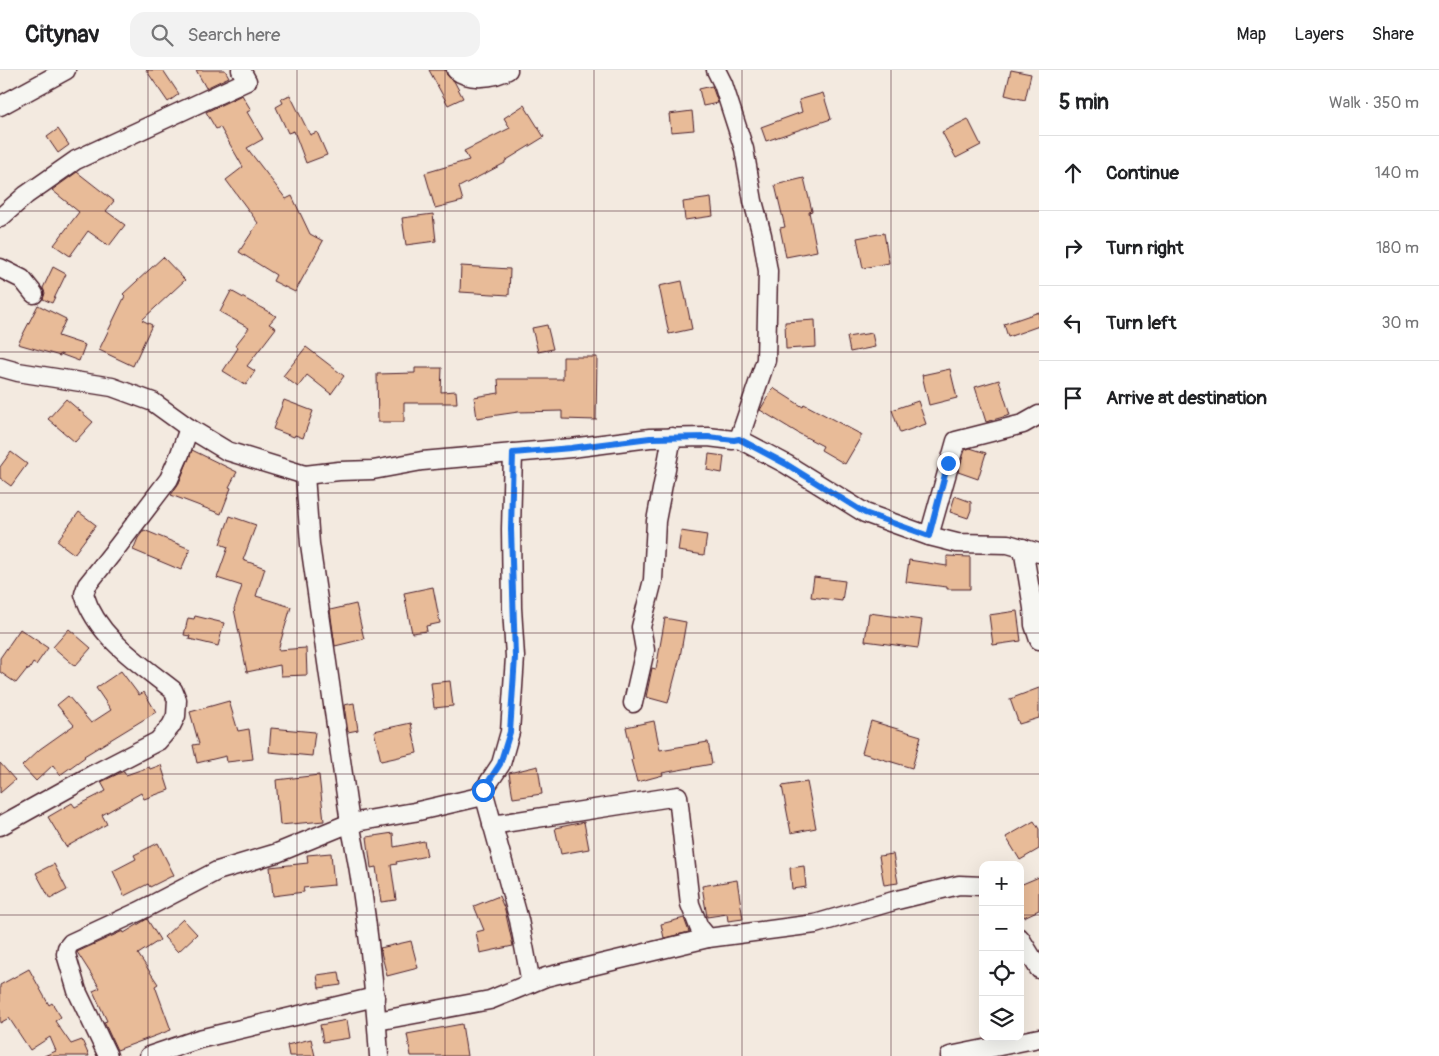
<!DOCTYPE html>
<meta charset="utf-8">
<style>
body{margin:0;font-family:Pangolin,sans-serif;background:#f2f2f2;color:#202124}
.controls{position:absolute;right:15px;bottom:15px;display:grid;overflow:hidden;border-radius:10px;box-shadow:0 5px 20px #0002}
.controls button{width:45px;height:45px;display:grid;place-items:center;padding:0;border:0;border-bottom:1px solid #e0e0e0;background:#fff;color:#202124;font:25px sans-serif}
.stop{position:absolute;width:15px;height:15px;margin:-11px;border:4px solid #1a73e8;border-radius:50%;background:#fff}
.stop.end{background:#1a73e8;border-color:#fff;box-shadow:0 1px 5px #0008}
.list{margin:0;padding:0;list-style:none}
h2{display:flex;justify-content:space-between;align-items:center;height:65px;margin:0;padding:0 20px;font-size:21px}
h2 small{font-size:16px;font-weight:400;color:#757577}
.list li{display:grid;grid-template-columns:32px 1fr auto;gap:15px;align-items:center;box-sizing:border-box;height:75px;padding:0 20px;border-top:1px solid #e0e0e0}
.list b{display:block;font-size:19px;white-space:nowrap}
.list em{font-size:16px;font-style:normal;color:#757577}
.icon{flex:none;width:28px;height:28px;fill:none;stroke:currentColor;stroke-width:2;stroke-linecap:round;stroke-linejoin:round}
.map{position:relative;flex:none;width:1039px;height:986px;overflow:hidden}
header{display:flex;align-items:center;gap:30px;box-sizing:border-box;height:70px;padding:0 25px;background:#fff;border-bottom:1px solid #e0e0e0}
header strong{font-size:24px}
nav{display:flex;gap:28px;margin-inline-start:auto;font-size:18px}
.search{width:350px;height:45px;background:#f2f2f2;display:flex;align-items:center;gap:12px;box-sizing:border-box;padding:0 18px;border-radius:15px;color:#757577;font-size:19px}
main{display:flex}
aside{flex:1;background:#fff}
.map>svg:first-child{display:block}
</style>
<header>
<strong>Citynav</strong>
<div class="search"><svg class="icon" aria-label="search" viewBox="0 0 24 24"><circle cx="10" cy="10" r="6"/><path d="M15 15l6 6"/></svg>Search here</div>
<nav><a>Map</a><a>Layers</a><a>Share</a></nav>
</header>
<main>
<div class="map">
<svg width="1039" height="986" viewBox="0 0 1039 986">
<rect width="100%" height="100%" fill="#f3eae0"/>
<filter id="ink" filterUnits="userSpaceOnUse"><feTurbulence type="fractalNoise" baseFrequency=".02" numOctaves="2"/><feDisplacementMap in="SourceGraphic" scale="10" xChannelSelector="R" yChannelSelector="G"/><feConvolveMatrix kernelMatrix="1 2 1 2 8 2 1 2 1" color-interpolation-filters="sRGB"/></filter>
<g filter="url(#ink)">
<!-- building -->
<g fill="#e8bb98" stroke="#4a1f2b">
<path d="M146,0h17l16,24 -11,8z"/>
<path d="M196,0h29l4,7 -23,11z"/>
<path d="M429,0h16l2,5 7,6 9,17 -15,7z"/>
<path d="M1011,0l20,4 -6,26 -20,-5z"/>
<path d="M712,16l6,17 -15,3 -4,-17z"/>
<path d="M823,23l8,26 -65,22 -5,-14 41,-15 -3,-12z"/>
<path d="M242,25l9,15 -4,2 16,27 -16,9 39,51 6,-3 18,38 13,7 -28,51 -22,-11 3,-6 -37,-23 19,-29 -32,-43 17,-13 -23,-40 -4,2 -10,-17z"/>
<path d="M290,25l20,40 7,-3 10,23 -21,8 -12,-32 -6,2 -12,-26 7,-4 -2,-4z"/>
<path d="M524,35l20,32 -39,24v2l-46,24 4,14 -28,7 -10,-35 44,-13 -5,-9 46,-23 -6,-10z"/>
<path d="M692,41l2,19 -23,2 -2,-18z"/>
<path d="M968,49l13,26 -25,13 -14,-26z"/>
<path d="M58,59l11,16 -11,8 -11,-16z"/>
<path d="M77,102l37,29 -8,10 19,14 -16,21 -21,-15 -18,25 -16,-11 25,-33 -27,-22z"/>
<path d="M804,108l8,33 -3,1 8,39 -31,6 -6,-29 5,-1 -10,-42z"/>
<path d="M711,128l2,18 -28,4 -2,-18z"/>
<path d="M433,144l3,27 -30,4 -4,-27z"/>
<path d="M884,163l5,30 -26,5 -6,-30z"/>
<path d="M163,187l22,23 -43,40 10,5 -19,41 -34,-16 26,-54 -2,-2z"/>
<path d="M461,196l49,3 -1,26 -49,-3z"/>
<path d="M53,197l13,7 -14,29 -9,-4 2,-6 -2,-5z"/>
<path d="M682,211l10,48 -23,5 -10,-48z"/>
<path d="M231,221l45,25 -7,8 7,4 -29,38 8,5 -9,14 -23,-14 15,-23 -3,-2 14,-18 -29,-16z"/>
<path d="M38,235l28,14 -8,17 27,9 -6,16 -19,-7v2l-42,-12z"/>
<path d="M1039,242v14l-31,11 -4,-13z"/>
<path d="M815,250l1,27 -30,2 -1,-27z"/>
<path d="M547,255l6,24 -15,3 -6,-24z"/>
<path d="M872,263l3,14 -25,5 -3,-15z"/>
<path d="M306,277l38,29 -13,18 -24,-19 -9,12 -15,-11z"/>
<path d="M563,287h34l-1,63 -34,-1v-8l-44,1 -41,6 -3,-21 25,-4 -1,-14h65z"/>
<path d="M415,298h27l-1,24 15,-1 1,12h-53v19h-26l-1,-48 38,-1z"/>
<path d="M950,299l7,29 -28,7 -7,-30z"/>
<path d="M999,310l11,35 -24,7 -11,-35z"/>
<path d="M773,318l30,19 1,-3 58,31 -17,29 -24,-14 2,-4 -25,-13 -38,-23z"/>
<path d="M66,329l27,23 -18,20 -27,-23z"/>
<path d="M284,330l29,11 -10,27 -8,-3 -1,2 -21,-8z"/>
<path d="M918,331l8,23 -26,9 -8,-23z"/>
<path d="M970,378l16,5 -8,26 -20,-7 7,-22z"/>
<path d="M192,380l45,22 -8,15 2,1 -10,26 -50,-19 8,-12z"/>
<path d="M11,382l16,12 -16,22 -11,-8v-11z"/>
<path d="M709,384l15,2 -2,17 -15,-3z"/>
<path d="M955,426l16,6v8l-3,8 -18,-6z"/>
<path d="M79,442l17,13 -22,29 -17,-13z"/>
<path d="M230,446l26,9 -13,35 22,8 -9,28 35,11 -13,43 28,-2 1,27 -26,1 -1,-11 -33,7 -13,-63 8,-23 -25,-8 11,-31 -8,-3z"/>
<path d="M144,460l46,19 -9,21 -48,-20 5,-12z"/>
<path d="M681,461l26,4 -3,20 -26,-4z"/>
<path d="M947,486l23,1v32h-23v-2l-41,-5 3,-22 38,6z"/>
<path d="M814,507l31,4 -3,20 -31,-4z"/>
<path d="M433,517l7,36 -14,3 1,5 -15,2 -8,-40z"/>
<path d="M356,534l8,35 -29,7 -5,-36z"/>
<path d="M1017,541l4,30 -28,4 -4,-30z"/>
<path d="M869,543l53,7 -4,28 -53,-7z"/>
<path d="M195,546l29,7 -6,23 -29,-7 1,-3 -6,-1 4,-17 6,1z"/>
<path d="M665,548l21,4 -6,35 -12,46 -22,-6 6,-29 4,1z"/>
<path d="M20,559l28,19 -12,17 -3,-2 -4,7 -2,-1 -11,14 -16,-11v-14z"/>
<path d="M69,559l22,19 -16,18 -22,-19z"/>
<path d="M121,601l18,24 5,-3 12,20 -72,44 1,1 -25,18 -7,-10 -17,16 -14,-15 18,-17 34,-24 -17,-20 11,-9 23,27 20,-13 -15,-22z"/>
<path d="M450,611l3,25 -19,2 -3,-25z"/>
<path d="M1039,618v30l-20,6 -9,-25z"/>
<path d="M229,631l9,30 11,-2 4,30 -26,3 -1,-6 -29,7 -4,-18 6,-1 -9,-32z"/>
<path d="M354,633l4,27 -10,2 -4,-27z"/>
<path d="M654,651l6,29 48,-8 4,22 -50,9 1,2 -26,7 -6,-22 2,-1 -7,-32z"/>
<path d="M871,651l50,15 -9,32 -50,-15z"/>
<path d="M411,653l6,30 -36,8 -7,-30z"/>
<path d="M271,658l44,4 -3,24 -43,-4z"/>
<path d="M0,693l15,17 -15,13z"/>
<path d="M161,695l8,25 -25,9 -3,-6 -39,22 5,9 -41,23 -18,-30 24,-14 3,4 31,-16 -5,-9 23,-11 2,4 23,-8 1,2z"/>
<path d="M538,696l4,28 -29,4 -4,-25z"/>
<path d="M319,705l5,46 -44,4 -4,-45z"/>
<path d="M807,712l9,46 -25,5 -9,-47z"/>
<path d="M1034,751l5,8v20l-19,11 -14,-23z"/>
<path d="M584,752l5,27 -28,5 -6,-26z"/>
<path d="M393,763l1,14 30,-6 3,15 -31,6 1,2 -6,1 5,35 -15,2 -5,-35 -5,1 -4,-31z"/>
<path d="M158,773l16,32 -24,12 -2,-3 -24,12 -11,-25 23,-12 -2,-4z"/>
<path d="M331,783l3,32 -31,3 1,4 -31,4 -3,-29 38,-4 -1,-8z"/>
<path d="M893,784l5,29 -14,2 -5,-29z"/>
<path d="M54,794l13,26 -17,9 -14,-26z"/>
<path d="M804,796l2,21 -14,2 -2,-21z"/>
<path d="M1039,807v33l-15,7 -4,-9v-23z"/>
<path d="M737,810l6,39 -15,2 -1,-7 -20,3 -5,-31z"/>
<path d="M499,826l6,14 8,36 -33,7 -4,-21 8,-2 -10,-24z"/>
<path d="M684,848l5,14 -25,6 -3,-14z"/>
<path d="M147,849l13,21 -22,14 20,30 -3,2 16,44 -54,20 -13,-28 3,-1 -14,-30 7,-3 -23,-36 46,-21 1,2z"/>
<path d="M183,849l14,15 -19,18 -14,-15z"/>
<path d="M411,871l7,27 -31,8 -7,-28z"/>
<path d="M29,899l20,36 3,-2 9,14 -6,4 16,23 11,-4 7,16h-45l12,-5 -6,-14 -20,13 -21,-32 -9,5v-38z"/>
<path d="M339,902l2,13 -22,3 -2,-13z"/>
<path d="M347,950l3,18 -27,4 -3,-17z"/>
<path d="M462,954l5,32h-56l-4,-22z"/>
<path d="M311,969l4,17h-26l-2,-11z"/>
</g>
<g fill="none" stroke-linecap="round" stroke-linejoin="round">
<!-- street casing -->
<g stroke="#4a1f2b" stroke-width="21">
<g id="street">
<path d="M456,0c13,11 38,8 52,0"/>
<path d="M716,0l7,14 21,65 9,52 9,34 6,36 -2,89 -27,79"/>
<path d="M0,36l66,-36"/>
<path d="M0,148l26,-23 50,-35 171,-79 -6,-11"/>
<path d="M0,198l22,11 12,15"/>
<path d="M0,297l18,5 94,15 41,15 36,26 38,23 78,24 34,-4 34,-1 49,-9 149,-13 79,-10 58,-1 25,3 6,-1 47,25 79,49 64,23 28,7 51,1 31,9"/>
<path d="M305,405l5,69 40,279c16,76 24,155 29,233"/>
<path d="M929,466l27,-95 67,-17 16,-9"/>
<path d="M1023,478l10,60 1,17 5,15"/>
<path d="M633,633l12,-53 -4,-23 12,-47 3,-59 16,-84"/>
<path d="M483,720l36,130 12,63"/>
<path d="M492,755l186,-29 12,108 9,23 9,11 107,-14 82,-24 62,-15 24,1"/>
<path d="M0,756l92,-51 66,-34 13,-15 5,-10 1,-16 -4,-10c-33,-26 -76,-53 -89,-96l3,-9 31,-39 51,-67 11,-25 9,-26"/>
<path d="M1020,868l19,31"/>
<path d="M377,951l113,-21 56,-23 162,-39"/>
<path d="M108,986l-31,-65 -11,-37 1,-6 4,-5 69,-32 77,-40 60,-18 73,-30 64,-11 65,-15 22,-33 9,-32 5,-75 -3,-49 -1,-79 2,-76"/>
<path d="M149,986l50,-17 176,-42"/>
<path d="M950,986l89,-18"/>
</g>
</g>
<!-- street -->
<use href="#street" stroke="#f6f6f2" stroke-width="18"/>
</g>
</g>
<g fill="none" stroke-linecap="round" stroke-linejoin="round" filter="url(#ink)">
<!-- route -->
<path stroke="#1a73e8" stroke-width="6" d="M483,720l17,-26 10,-32 5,-75 -4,-128 2,-76 58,-5 79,-10 58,-1 26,3 5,-1 47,25 79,49 64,23 19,-73"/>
</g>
<!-- grid -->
<path fill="none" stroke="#4a1f2b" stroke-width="1" stroke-opacity="0.55" d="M148,0v986M297,0v986M445,0v986M594,0v986M742,0v986M891,0v986M0,141h1039M0,282h1039M0,423h1039M0,563h1039M0,704h1039M0,845h983M1020,845h19"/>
</svg>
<div class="controls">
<button>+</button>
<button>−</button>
<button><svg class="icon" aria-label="locate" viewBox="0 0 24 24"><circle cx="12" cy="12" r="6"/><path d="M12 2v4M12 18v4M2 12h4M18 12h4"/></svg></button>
<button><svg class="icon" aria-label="layers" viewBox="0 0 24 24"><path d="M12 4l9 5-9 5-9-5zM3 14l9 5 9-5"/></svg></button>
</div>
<div class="stop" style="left:483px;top:720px"></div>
<div class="stop end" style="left:948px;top:393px"></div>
</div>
<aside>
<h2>5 min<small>Walk · 350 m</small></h2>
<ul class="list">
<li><svg class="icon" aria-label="ahead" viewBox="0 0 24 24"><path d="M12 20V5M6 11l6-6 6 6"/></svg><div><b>Continue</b></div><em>140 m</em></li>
<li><svg class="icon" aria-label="right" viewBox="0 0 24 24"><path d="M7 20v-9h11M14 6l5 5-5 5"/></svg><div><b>Turn right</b></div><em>180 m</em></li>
<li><svg class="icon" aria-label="left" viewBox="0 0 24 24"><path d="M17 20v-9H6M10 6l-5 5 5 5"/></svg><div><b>Turn left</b></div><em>30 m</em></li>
<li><svg class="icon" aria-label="arrive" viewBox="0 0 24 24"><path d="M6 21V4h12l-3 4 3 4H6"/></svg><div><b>Arrive at destination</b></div></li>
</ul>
</aside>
</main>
